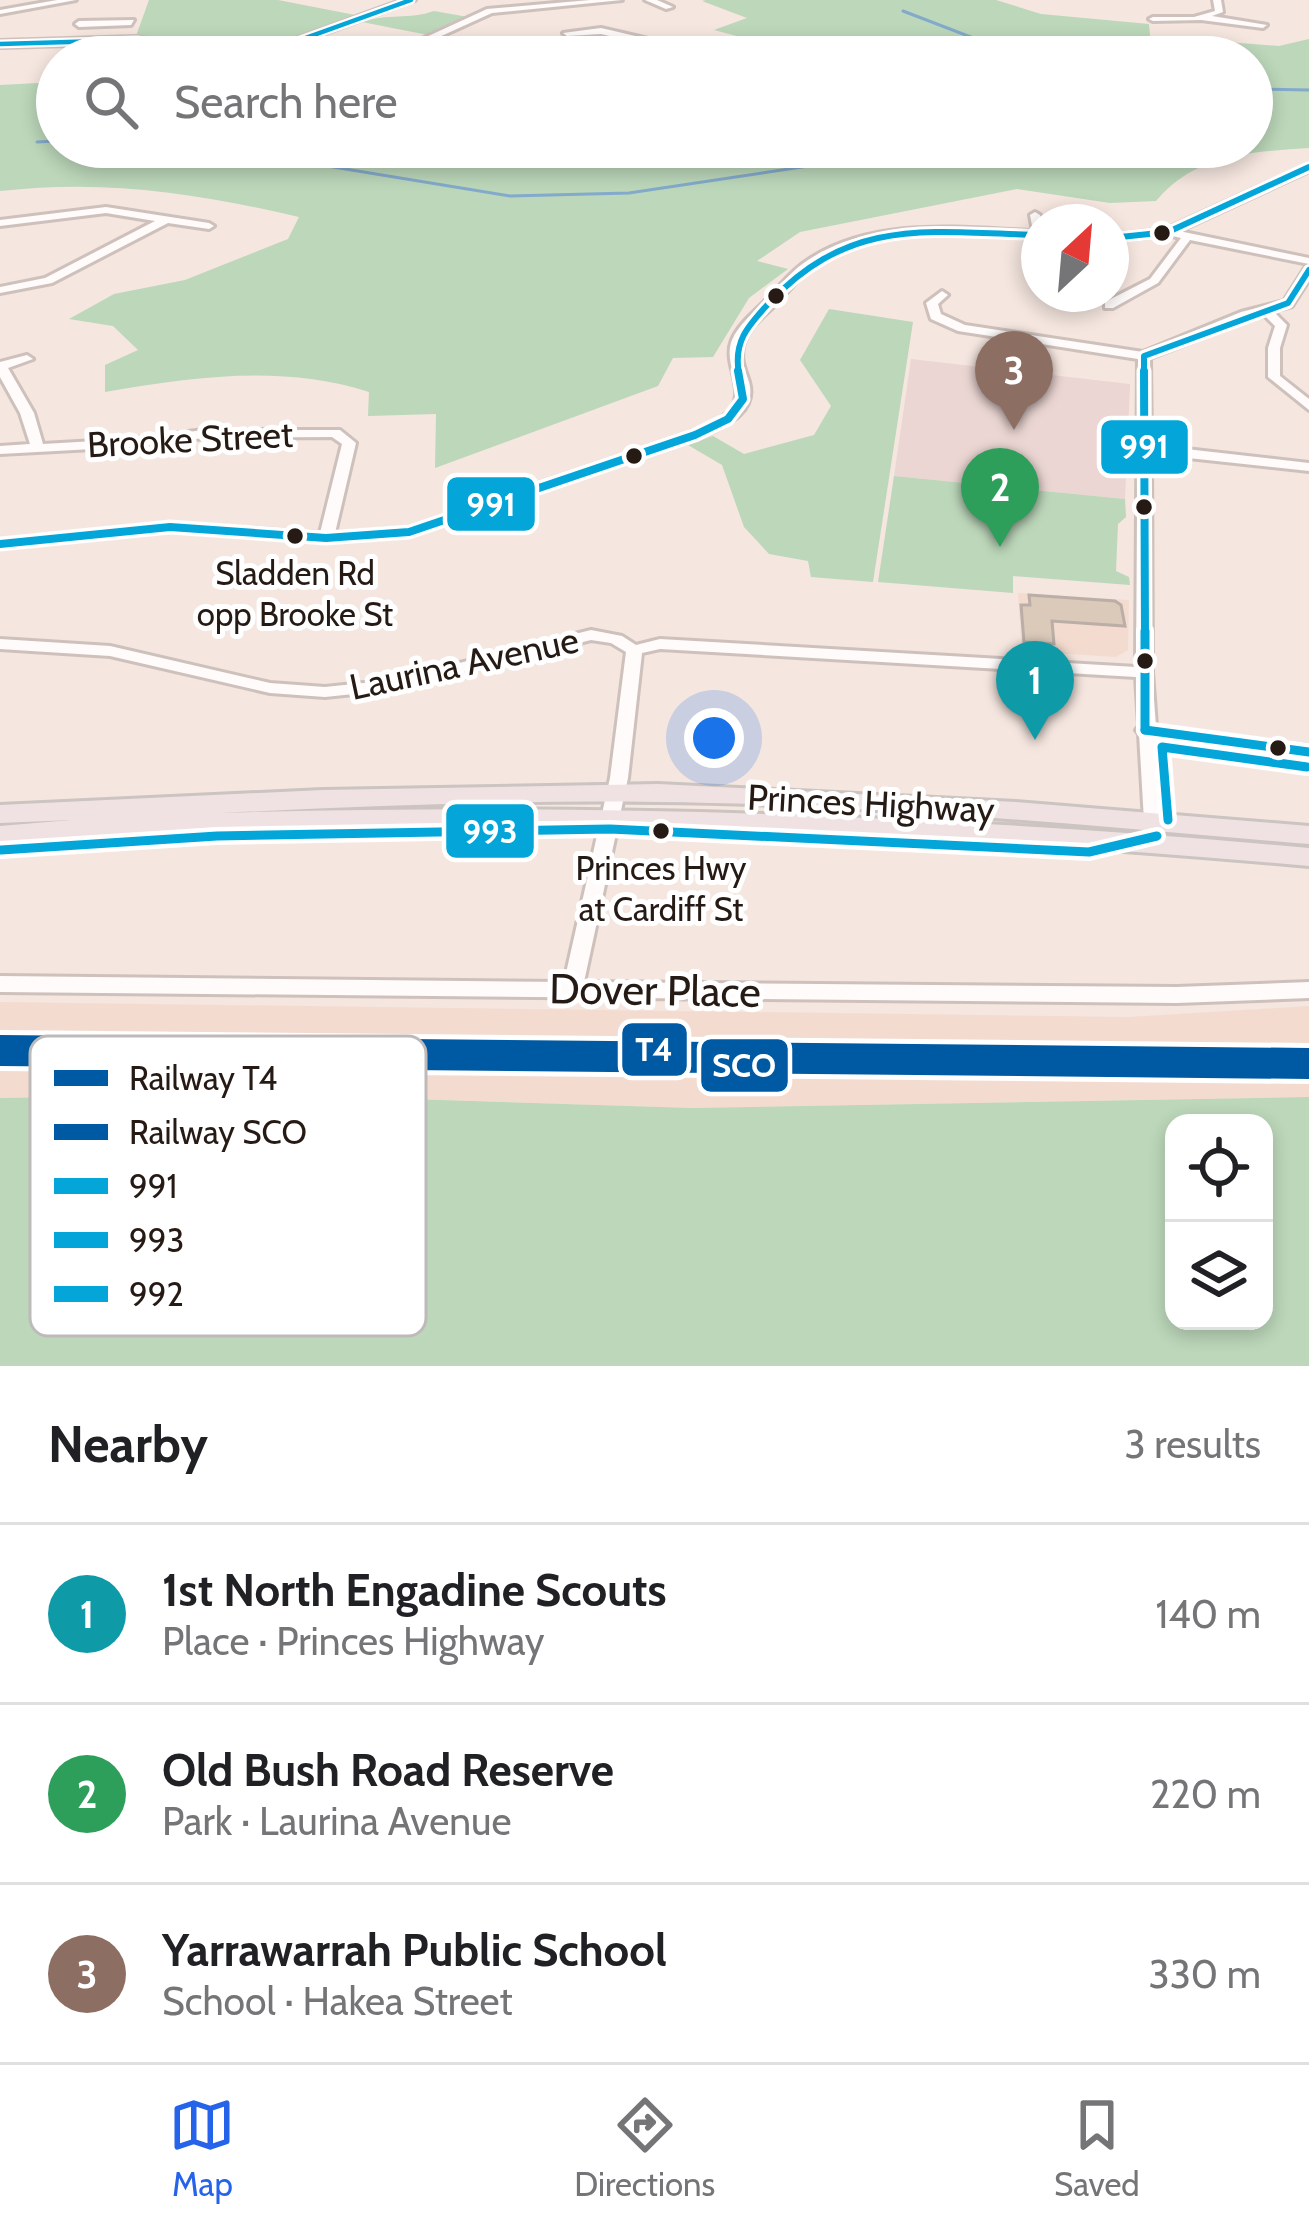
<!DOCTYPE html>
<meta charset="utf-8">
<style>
body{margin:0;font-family:Cabin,sans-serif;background:#f6f6f6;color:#202124}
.controls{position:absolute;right:36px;bottom:36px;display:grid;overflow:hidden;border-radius:24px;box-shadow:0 6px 18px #0003}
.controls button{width:108px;height:108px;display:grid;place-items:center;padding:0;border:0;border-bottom:3px solid #e0e0e0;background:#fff;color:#202124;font:60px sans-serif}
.compass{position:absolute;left:1021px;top:204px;width:108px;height:108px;border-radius:50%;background:#fff;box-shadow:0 6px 18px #0003;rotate:26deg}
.you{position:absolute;left:714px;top:738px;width:42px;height:42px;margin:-30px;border:9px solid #fff;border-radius:50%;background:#1a73e8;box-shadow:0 0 0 18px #1a73e833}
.badge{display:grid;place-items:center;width:78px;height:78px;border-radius:50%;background:#2563eb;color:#fff;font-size:39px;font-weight:700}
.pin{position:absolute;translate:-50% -99px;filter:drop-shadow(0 3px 6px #0008)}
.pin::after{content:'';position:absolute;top:63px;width:42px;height:36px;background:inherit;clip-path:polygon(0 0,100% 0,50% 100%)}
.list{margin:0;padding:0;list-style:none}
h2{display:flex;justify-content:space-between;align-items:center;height:156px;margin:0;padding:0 48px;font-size:51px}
h2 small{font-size:39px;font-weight:400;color:#757577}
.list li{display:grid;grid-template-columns:78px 1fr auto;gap:36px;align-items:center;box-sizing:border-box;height:180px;padding:0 48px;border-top:3px solid #e0e0e0}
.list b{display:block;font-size:45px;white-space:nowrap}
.list p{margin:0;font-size:39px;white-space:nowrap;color:#757577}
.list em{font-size:39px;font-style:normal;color:#757577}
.icon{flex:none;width:66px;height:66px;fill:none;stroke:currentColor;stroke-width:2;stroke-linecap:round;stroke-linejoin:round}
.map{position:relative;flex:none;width:1309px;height:1366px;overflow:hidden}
.search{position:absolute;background:#fff;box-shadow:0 6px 18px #0003;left:36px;right:36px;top:36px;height:132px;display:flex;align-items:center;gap:30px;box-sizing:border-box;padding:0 42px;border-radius:66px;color:#757577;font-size:45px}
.sheet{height:696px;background:#fff}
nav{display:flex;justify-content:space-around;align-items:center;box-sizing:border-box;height:168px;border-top:3px solid #e0e0e0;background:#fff;font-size:33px;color:#757577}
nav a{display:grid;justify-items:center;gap:6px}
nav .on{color:#2563eb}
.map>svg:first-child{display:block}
</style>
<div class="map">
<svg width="1309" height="1366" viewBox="0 0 1309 1366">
<rect width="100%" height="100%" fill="#f5e6df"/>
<!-- built -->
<g fill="#f4dbd0">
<path d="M1018,593l111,7 -1,50 -12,7 -94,-6z"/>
<path d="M0,1002l1129,15 180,-11v91l-617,11 -440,-14 -252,4z"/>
</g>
<!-- education -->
<path fill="#ebd6d3" d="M911,359l219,25 -5,115 -231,-23z"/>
<!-- green -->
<g fill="#bcd7ba" fill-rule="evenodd">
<path d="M149,0h129l77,15 -99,36h-17l-103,-15z"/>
<path d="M706,0h290l45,14 108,10 1,12 129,10 30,-7v109c-58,4 -114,6 -153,53l-46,2 -93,-14 -217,43 -43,29 31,8 -39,29 -36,59 -40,1 -15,28 -223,82 1,-54 -68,2 1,-24c-87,-28 -176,-15 -264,0v-27l33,-15 -25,-24 -44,-7 45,-25 71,-14 103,-41 11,-22c-104,-24 -192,-38 -299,-26v-106l57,-3v65h1195v-90h-415l-44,-6 -79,-21 33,-12 -45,-17z"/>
<path d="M434,11l34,6 -35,19 -71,-14c26,-9 47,-2 72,-11z"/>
<path d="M829,309l84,13 -40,260 -62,-5 -3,-16 -39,-7 -25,-27 -22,-62 -34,-20 25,-9 31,18 70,-19 17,-29 -31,-46z"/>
<path d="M894,476l231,23 1,18 -8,7 -2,47 13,6 1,8 -117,-9v17l-135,-11z"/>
<path d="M252,1094l440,14 617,-11v269h-1309v-268zM1174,1123h90v198h-90z"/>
</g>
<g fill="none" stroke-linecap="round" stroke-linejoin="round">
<!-- stream -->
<g stroke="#83aacb" stroke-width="3">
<path d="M903,11l120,46"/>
<path d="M1252,89l57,1"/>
<path d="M37,142l20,-1"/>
<path d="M212,147l298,49 119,-3 306,-46"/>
</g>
</g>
<!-- building -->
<path fill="#dbc9ba" stroke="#baaea7" stroke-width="3" d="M1029,595l86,6 6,4 4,21 -73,-5 2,23 -30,-2 -3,-37h9z"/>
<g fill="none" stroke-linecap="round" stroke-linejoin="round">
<!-- minor casing -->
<g stroke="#cec1bc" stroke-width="6">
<g id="minor">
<path d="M57,0h19l-76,14v-4z"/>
<path d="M403,0h12l-154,57h-28l-96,-14 -137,4v-6l137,-4 114,18z"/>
<path d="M590,0h32l-130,13 -66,30 93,9 3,1v4l-105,-10 -23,10h-11l104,-48z"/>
<path d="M645,0h12l16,7 -7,2z"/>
<path d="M1213,0h8l2,12 -11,4 55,9 -4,3 -62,-8 -48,1 -4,-2 4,-2h41l21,-6z"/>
<path d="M134,20l-3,5 -52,2 -4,-3 4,-3z"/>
<path d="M601,28l60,14 67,10 -4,3 -62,-7 -20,9h-11l22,-11 -52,-12 -34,2 -4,-3z"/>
<path d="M1309,164v7l-130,60 130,27v6l-119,-24 -32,43 -45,25h-8v-6l45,-23 31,-41 -13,-3 -57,6v-6l55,-6z"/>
<path d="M106,207l103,16 5,3 -5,3 -41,-6 -116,60 -52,10v-6l45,-9 110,-57 -49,-8 -106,13v-6z"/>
<path d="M1035,212l5,3 2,7h-3v16c-73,-3 -160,-16 -224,27 -15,10 -26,26 -39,39 -13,13 -29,24 -33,43 -3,13 2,22 6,35 9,32 -27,45 -49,56l-291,98 -83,6 -156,-11 -170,17v-8l170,-17 150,10 22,-89 -10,-7 -128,1 -74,9 -130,7v-8l30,-2 -10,-31 -20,-36v-15l27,-7 6,4 -25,9 26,45 9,31 87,-5 74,-9h136l16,13 -21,90 72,-5 283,-96c11,-5 24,-9 33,-16 30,-21 -2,-49 9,-76 7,-17 24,-29 36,-42 13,-13 24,-28 40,-38 65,-43 151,-32 225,-29l-3,-16z"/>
<path d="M1309,267v12l-17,27 -19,5 14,14 -7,23v28l29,23v11l-41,-33v-29l7,-22 -12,-12 -113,44 1,87 158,18v8l-158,-17 1,218 4,54 153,20v12l-152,-21 5,84 -3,4h-12l-3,-4 -5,-87 -3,-4 3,-4 -3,-49 -476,-28 -18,4 -14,125 -44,204 593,5 132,-5v16l-132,5 -1177,-11v-16l564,6 46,-204 16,-126 -15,-9 -20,-3 -199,50 -67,7 -55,-4 -160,-37 -110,-7v-10l110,7 160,37 55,4 67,-7 199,-50 31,6 14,9 24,-6 476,28 2,-308 -180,-28 -27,-12 -5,-16 16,-12 6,4 -10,9 3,10 24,11 178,27 98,-40 43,-11 21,-33z"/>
</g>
</g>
<!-- highway casing -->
<g stroke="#cbc4c1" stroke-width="6">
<path id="highway" d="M658,784l358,18 293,24v18c-216,-18 -436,-40 -652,-42 -145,-2 -291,4 -436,11 364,-11 726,2 1088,35v18c-293,-26 -587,-42 -882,-39 -142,1 -285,3 -427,17v-18l71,-6 -71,3v-18l323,-15z"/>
</g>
<!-- minor -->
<use href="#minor" fill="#fefbfa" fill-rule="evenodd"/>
<!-- highway -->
<use href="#highway" fill="#f0e2e3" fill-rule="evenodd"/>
<!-- bus-1-far2 casing -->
<g stroke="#fff" stroke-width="12">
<g id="bus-1-far2">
<path d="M1111,238l57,-6 141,-65"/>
<path d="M739,374c-6,-33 9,-48 31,-72 82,-86 159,-70 269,-67"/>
<path d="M1144,374v-18l144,-53 21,-33"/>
</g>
</g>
<!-- bus-1-far1 casing -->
<g stroke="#fff" stroke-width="15">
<g id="bus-1-far1">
<path d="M1144,371l1,263"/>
<path d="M0,544l170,-17 156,11 83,-6 286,-97 33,-16 15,-20 -5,-28"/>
</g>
</g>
<!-- bus-1 casing -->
<g stroke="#fff" stroke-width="18">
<g id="bus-1">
<path d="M1145,631v99"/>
<path d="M1145,730l164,22"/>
</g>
</g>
<!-- bus-2 casing -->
<g stroke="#fff" stroke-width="18">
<g id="bus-2">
<path d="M1168,820l-6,-73 145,20"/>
<path d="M1,850l216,-14 393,-7 479,23 68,-16"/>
</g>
</g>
<!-- bus-3 casing -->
<g stroke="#fff" stroke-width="9">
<g id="bus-3">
<path d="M0,44l137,-4 113,17"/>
<path d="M253,57l158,-57"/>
</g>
</g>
<!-- bus-1-far2 -->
<use href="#bus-1-far2" stroke="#04a6d9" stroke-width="6"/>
<!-- bus-1-far1 -->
<use href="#bus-1-far1" stroke="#04a6d9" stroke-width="8"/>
<!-- bus-1 -->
<use href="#bus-1" stroke="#04a6d9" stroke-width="9"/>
<!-- bus-2 -->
<use href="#bus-2" stroke="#04a6d9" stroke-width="9"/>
<!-- bus-3 -->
<use href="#bus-3" stroke="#04a6d9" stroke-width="4.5"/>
<!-- rail-1 casing -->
<g stroke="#fff" stroke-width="26">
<path id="rail-1" d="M0,1043l1309,13"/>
</g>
<!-- rail-2 casing -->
<g stroke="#fff" stroke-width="26">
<path id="rail-2" d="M0,1058l1309,13"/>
</g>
<!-- rail-1 -->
<use href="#rail-1" stroke="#005aa3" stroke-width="16"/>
<!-- rail-2 -->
<use href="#rail-2" stroke="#005aa3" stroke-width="16"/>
</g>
<!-- markers -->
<g fill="#261a15" stroke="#fff" stroke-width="4.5">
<circle cx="1162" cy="233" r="10"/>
<circle cx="776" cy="296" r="10"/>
<circle cx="634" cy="456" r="10"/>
<circle cx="1144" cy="507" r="10"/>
<circle cx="295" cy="536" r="10"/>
<circle cx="1145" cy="661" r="10"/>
<circle cx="1278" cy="748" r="10"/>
<circle cx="661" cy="831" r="10"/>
</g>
<g text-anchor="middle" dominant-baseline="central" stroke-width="10" stroke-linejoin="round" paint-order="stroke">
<!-- bus labels -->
<g font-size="33" fill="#261a15" stroke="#fff">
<text x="295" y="573">Sladden Rd<tspan x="295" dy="41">opp Brooke St</tspan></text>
<text x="661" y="868">Princes Hwy<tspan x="661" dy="41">at Cardiff St</tspan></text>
</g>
<!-- street labels -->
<g font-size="36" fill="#261a15" stroke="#fff">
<text transform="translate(190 439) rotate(-3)">Brooke Street</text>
<text transform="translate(464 663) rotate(-12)">Laurina Avenue</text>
<text transform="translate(871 803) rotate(3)">Princes Highway</text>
</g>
<!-- near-street labels -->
<g font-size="42" fill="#261a15" stroke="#fff">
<text transform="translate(655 990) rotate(1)">Dover Place</text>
</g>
</g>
<!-- legend -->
<rect x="30" y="1036" width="396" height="300" rx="18" fill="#fff" stroke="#bebab9" stroke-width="3"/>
<rect x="54" y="1070" width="54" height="16" fill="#005aa3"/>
<rect x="54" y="1124" width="54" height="16" fill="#005aa3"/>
<rect x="54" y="1178" width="54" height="16" fill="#04a6d9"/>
<rect x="54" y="1232" width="54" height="16" fill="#04a6d9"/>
<rect x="54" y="1286" width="54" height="16" fill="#04a6d9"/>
<g font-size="33" fill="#261a15">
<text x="129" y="1090">Railway T4</text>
<text x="129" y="1144">Railway SCO</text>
<text x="129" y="1198">991</text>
<text x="129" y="1252">993</text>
<text x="129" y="1306">992</text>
</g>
<g stroke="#fff" stroke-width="4.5">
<rect x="1099" y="418" width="91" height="58" rx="12" fill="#04a6d9"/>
<rect x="445" y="475" width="92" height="58" rx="12" fill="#04a6d9"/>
<rect x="444" y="802" width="92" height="58" rx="12" fill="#04a6d9"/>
<rect x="620" y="1021" width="69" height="57" rx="12" fill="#005aa3"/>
<rect x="699" y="1037" width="91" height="57" rx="12" fill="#005aa3"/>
</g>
<g font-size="33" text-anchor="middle" font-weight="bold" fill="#fff">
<text x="1144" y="458">991</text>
<text x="491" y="516">991</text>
<text x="490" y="843">993</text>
<text x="654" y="1061">T4</text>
<text x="744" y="1077">SCO</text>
</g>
</svg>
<div class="controls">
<button><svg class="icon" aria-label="locate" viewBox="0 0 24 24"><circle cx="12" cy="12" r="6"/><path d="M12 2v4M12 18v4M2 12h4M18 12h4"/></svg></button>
<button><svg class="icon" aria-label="layers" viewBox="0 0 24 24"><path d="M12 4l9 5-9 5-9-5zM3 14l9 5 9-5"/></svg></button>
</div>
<svg class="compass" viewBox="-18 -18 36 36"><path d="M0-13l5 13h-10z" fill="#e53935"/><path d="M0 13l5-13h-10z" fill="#757577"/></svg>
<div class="you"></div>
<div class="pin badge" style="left:1035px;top:740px;background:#0f9aa8">1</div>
<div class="pin badge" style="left:1000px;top:547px;background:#2e9e5b">2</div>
<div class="pin badge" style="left:1014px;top:430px;background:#8d6e63">3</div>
<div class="search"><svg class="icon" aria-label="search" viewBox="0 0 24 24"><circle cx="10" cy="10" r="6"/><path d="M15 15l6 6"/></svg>Search here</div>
</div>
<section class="sheet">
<h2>Nearby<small>3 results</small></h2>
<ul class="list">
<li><span class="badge" style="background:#0f9aa8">1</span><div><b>1st North Engadine Scouts</b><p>Place · Princes Highway</p></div><em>140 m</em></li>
<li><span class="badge" style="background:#2e9e5b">2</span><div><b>Old Bush Road Reserve</b><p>Park · Laurina Avenue</p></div><em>220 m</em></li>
<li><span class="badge" style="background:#8d6e63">3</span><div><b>Yarrawarrah Public School</b><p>School · Hakea Street</p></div><em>330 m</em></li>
</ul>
</section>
<nav>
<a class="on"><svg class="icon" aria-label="map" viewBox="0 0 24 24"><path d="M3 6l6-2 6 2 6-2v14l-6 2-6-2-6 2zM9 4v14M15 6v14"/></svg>Map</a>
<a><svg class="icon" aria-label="directions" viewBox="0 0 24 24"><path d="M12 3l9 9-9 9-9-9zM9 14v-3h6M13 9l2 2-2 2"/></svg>Directions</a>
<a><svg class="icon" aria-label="saved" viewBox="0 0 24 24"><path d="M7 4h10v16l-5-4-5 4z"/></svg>Saved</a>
</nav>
